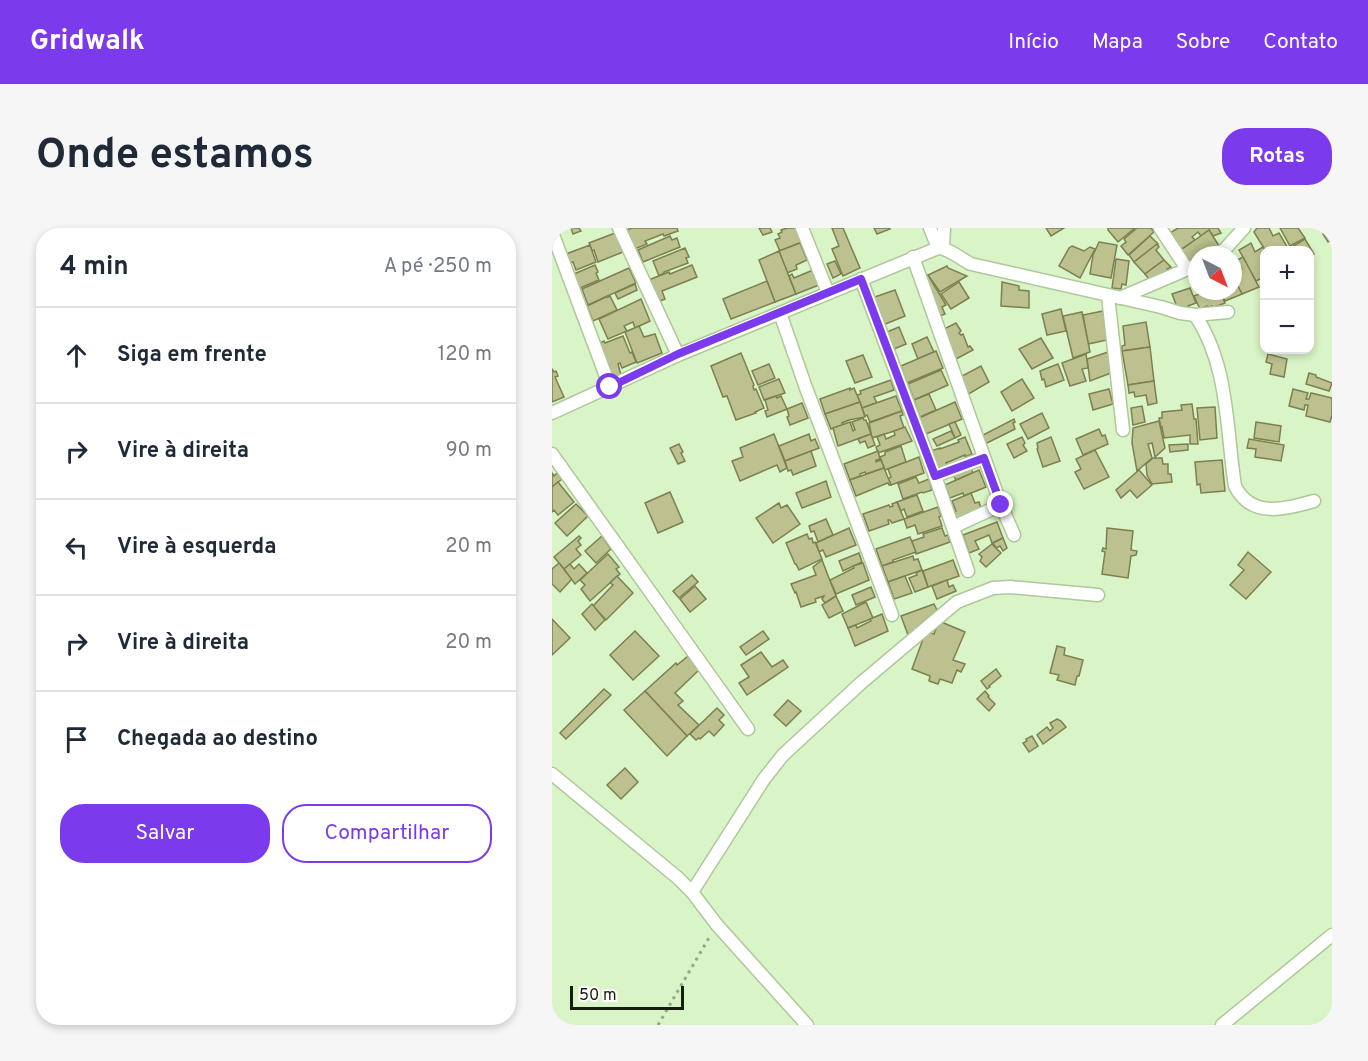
<!DOCTYPE html>
<html lang="pt">
<meta charset="utf-8">
<style>
body{margin:0;font-family:Overpass,sans-serif;background:#f6f6f7;color:#1f2937}
.controls{position:absolute;right:18px;top:18px;display:grid;overflow:hidden;border-radius:12px;box-shadow:0 3px 9px #0003}
.controls button{width:54px;height:54px;display:grid;place-items:center;padding:0;border:0;border-bottom:2px solid #e0e1e3;background:#fff;color:#1f2937;font:30px sans-serif}
.compass{position:absolute;left:636px;top:18px;width:54px;height:54px;border-radius:50%;background:#fff;box-shadow:0 3px 9px #0003;rotate:138deg}
.scale{position:absolute;left:18px;bottom:15px;width:114px;box-sizing:border-box;padding-left:6px;border:3px solid #151e0d;border-top:0;font-size:16px;line-height:21px;white-space:nowrap;color:#151e0d;-webkit-text-stroke:4px #fff;paint-order:stroke}
.stop{position:absolute;width:18px;height:18px;margin:-14px;border:4px solid #7c3aed;border-radius:50%;background:#fff}
.stop.end{background:#7c3aed;border-color:#fff;box-shadow:0 2px 6px #0008}
.list{margin:0;padding:0;list-style:none}
h2{display:flex;justify-content:space-between;align-items:center;height:78px;margin:0;padding:0 24px;font-size:26px}
h2 small{font-size:20px;font-weight:400;color:#747a83}
.list li{display:grid;grid-template-columns:39px 1fr auto;gap:18px;align-items:center;box-sizing:border-box;height:96px;padding:0 24px;border-top:2px solid #e0e1e3}
.list b{display:block;font-size:22px;white-space:nowrap}
.list em{font-size:20px;font-style:normal;color:#747a83}
.actions{display:flex;gap:12px;padding:18px 24px}
.actions a{flex:1;padding:14px 0;border:2px solid #7c3aed;border-radius:24px;text-align:center;font-size:21px;color:#7c3aed}
.actions .main{background:#7c3aed;color:#fff}
.icon{flex:none;width:33px;height:33px;fill:none;stroke:currentColor;stroke-width:2;stroke-linecap:round;stroke-linejoin:round}
.map{position:relative;flex:none;width:780px;height:797px;overflow:hidden;border-radius:24px}
header{display:flex;align-items:center;gap:36px;box-sizing:border-box;height:84px;padding:0 30px;background:#7c3aed;color:#fff}
header strong{font-size:28px}
nav{display:flex;gap:33px;margin-inline-start:auto;font-size:21px}
.intro{display:flex;align-items:center;justify-content:space-between;box-sizing:border-box;height:144px;padding:0 36px}
h1{margin:0;font-size:42px}
.button{padding:15px 27px;border-radius:24px;background:#7c3aed;color:#fff;font-size:21px;font-weight:700}
main{display:flex;gap:36px;padding:0 36px}
aside{flex:1;background:#fff;border-radius:24px;box-shadow:0 3px 9px #0003}
.map>svg:first-child{display:block}
</style>
<header>
<strong>Gridwalk</strong>
<nav><a>Início</a><a>Mapa</a><a>Sobre</a><a>Contato</a></nav>
</header>
<div class="intro"><h1>Onde estamos</h1><a class="button">Rotas</a></div>
<main>
<aside>
<h2>4 min<small>A pé · 250 m</small></h2>
<ul class="list">
<li><svg class="icon" aria-label="ahead" viewBox="0 0 24 24"><path d="M12 20V5M6 11l6-6 6 6"/></svg><div><b>Siga em frente</b></div><em>120 m</em></li>
<li><svg class="icon" aria-label="right" viewBox="0 0 24 24"><path d="M7 20v-9h11M14 6l5 5-5 5"/></svg><div><b>Vire à direita</b></div><em>90 m</em></li>
<li><svg class="icon" aria-label="left" viewBox="0 0 24 24"><path d="M17 20v-9H6M10 6l-5 5 5 5"/></svg><div><b>Vire à esquerda</b></div><em>20 m</em></li>
<li><svg class="icon" aria-label="right" viewBox="0 0 24 24"><path d="M7 20v-9h11M14 6l5 5-5 5"/></svg><div><b>Vire à direita</b></div><em>20 m</em></li>
<li><svg class="icon" aria-label="arrive" viewBox="0 0 24 24"><path d="M6 21V4h12l-3 4 3 4H6"/></svg><div><b>Chegada ao destino</b></div></li>
</ul>
<div class="actions"><a class="main">Salvar</a><a>Compartilhar</a></div>
</aside>
<div class="map">
<svg width="780" height="797" viewBox="0 0 780 797">
<rect width="100%" height="100%" fill="#d9f4c6"/>
<!-- building -->
<g fill="#bcc18f" stroke="#7c8050" stroke-width="1.5">
<path d="M19,0h8l2,3 -8,3z"/>
<path d="M80,0h45l1,3 -14,5 -1,-2 -18,7 2,3 -15,6 -8,-19z"/>
<path d="M207,0h11l2,4 -9,3z"/>
<path d="M235,0h9l6,14 -22,9 -5,-11 5,-2 -2,-4 4,-2 -1,-2z"/>
<path d="M280,0h11l17,40 -17,8 -11,-27 7,-3z"/>
<path d="M322,0h16v1l-13,5z"/>
<path d="M494,0h18l-13,8z"/>
<path d="M556,0h27l-17,14 -10,-12z"/>
<path d="M585,0h14l3,4 -26,23 -7,-9 5,-4 -2,-3z"/>
<path d="M626,0h40l3,5 -8,3 -4,-6 -8,6 -3,-4 -6,5 3,3 -15,10 -10,-17z"/>
<path d="M705,0h12l4,8 6,-3 10,17h-24l-11,-18z"/>
<path d="M728,0h18l7,10 -15,8z"/>
<path d="M780,0v11l-4,3 -5,-8z"/>
<path d="M657,2l12,19 -13,6h-11v6l-10,4 -6,-15z"/>
<path d="M63,5l8,19 -25,10 -4,-12 -2,1 -3,-8z"/>
<path d="M118,8l2,4 5,-2 3,9 -37,15 -5,-12z"/>
<path d="M598,8l8,8 -24,18 -5,-7z"/>
<path d="M753,11l9,15 -4,2v-6h-19l-1,-2z"/>
<path d="M547,14l18,3 -6,33 -21,-4 3,-19z"/>
<path d="M248,15l7,17 -11,5 1,4 -10,4 -8,-22z"/>
<path d="M699,15l4,9 8,-5 1,3v27l-8,4 -17,-31z"/>
<path d="M605,16l2,3 -3,3 8,10 -19,14 -11,-12z"/>
<path d="M38,17l6,17 -20,8 -3,-8 -3,1 -4,-9z"/>
<path d="M520,18l12,5 6,-4 5,2 -15,29 -21,-12 10,-18z"/>
<path d="M133,20l4,9 -3,1 2,5 -24,9v1l-5,3 -6,-15z"/>
<path d="M227,23l17,43 -21,8 -16,-42z"/>
<path d="M691,29l16,30 -17,7 -9,-17v-3l9,-5 -5,-9z"/>
<path d="M564,31l13,2 -3,24 -4,-1 -1,5 -9,-1z"/>
<path d="M612,32l7,7 -4,2 2,3 -18,10 -6,-8z"/>
<path d="M283,33l6,13 -8,4 -6,-14z"/>
<path d="M43,37l3,7 -2,1 3,7 -19,8 -6,-14z"/>
<path d="M140,37l5,12 -35,14 3,8 -10,4 -9,-22 23,-9 1,2z"/>
<path d="M395,38l1,2 19,8 -27,16 -12,-17z"/>
<path d="M77,40l7,15 -48,22 -6,-16z"/>
<path d="M261,42l6,15 -23,9 -7,-18 3,-2 2,4z"/>
<path d="M376,47l18,30 -4,2 3,7 -8,3 -13,-41z"/>
<path d="M681,49l9,17 -17,7 -5,-10h13z"/>
<path d="M215,53l8,21 -44,17 -8,-20z"/>
<path d="M407,54l10,16 -18,11 -10,-15z"/>
<path d="M450,54l17,4v4l10,1v17l-28,-2z"/>
<path d="M83,56l2,6 -19,9 -3,-6z"/>
<path d="M638,60l6,15 -8,3 2,4 -13,-3 -5,-13z"/>
<path d="M343,62l10,26 -22,9 -11,-27z"/>
<path d="M656,63h12l5,12 -13,5v-2l-4,1 -1,-1 -7,3 -6,-13z"/>
<path d="M56,68v1l2,-1 7,14 -24,11 -6,-15z"/>
<path d="M89,71l9,22 -15,7 -2,-6 -9,4 3,5 -19,8 -9,-20z"/>
<path d="M509,81l5,22 -19,4 -5,-21z"/>
<path d="M551,83l4,29 -19,4 -5,-29z"/>
<path d="M530,84l8,40 -17,6 -10,-42z"/>
<path d="M594,94l4,25 -28,4v-5l3,-1 -2,-19z"/>
<path d="M404,95l5,8 -2,2 2,2 2,-1 5,13 2,-1 3,4 -17,9 -14,-29z"/>
<path d="M87,98l5,11 11,-3 7,19 -25,10 -12,-31z"/>
<path d="M347,99l7,17 -12,5 -7,-17z"/>
<path d="M71,108l7,17 2,-1 4,10 -14,6 -2,-5 -2,1 3,11 -8,3 -13,-35 4,-2 1,2z"/>
<path d="M375,109l7,15 -16,7 -6,-15z"/>
<path d="M489,110l12,20 -21,11 -13,-20z"/>
<path d="M598,119l4,34 -26,4 -6,-34z"/>
<path d="M384,123l7,17 -36,15 -6,-17z"/>
<path d="M556,124l3,21 -21,8 -3,-22z"/>
<path d="M189,125l13,32 -1,1 1,4 2,-1 8,19 -9,4 1,1 -20,7 -9,-24 -4,1 -12,-31z"/>
<path d="M534,126l2,14 -6,1 4,12 -16,5 -8,-23z"/>
<path d="M716,126l19,5 -3,18 -14,-3 2,-10 -6,-2z"/>
<path d="M311,127l9,22 -17,6 -9,-22z"/>
<path d="M217,136l6,14 -17,7 -6,-14z"/>
<path d="M506,136l6,16 -18,7 -2,-8 -2,1 -2,-9z"/>
<path d="M429,138l8,16 -22,13 -7,-18z"/>
<path d="M0,141l2,3 2,-1 2,5 -3,1 9,20 -12,5z"/>
<path d="M389,142l7,15 -34,15 -6,-16z"/>
<path d="M757,145l7,2v2l16,6 -3,8 -23,-7z"/>
<path d="M227,151l6,14 -21,7 -5,-13z"/>
<path d="M470,151l12,19 -22,13 -11,-19z"/>
<path d="M339,152l3,10 -20,7 3,6 -15,5 -5,-13 4,-1 -1,-3z"/>
<path d="M602,153l3,22 -9,2 -2,-10 -11,2 -1,-5 -5,1 -1,-8z"/>
<path d="M298,160v2l4,-2 6,14 -35,12 -5,-15z"/>
<path d="M557,161l4,15 -20,6 -4,-16z"/>
<path d="M741,161l15,4 -2,6h3l2,-6 21,5v17l-2,7 -24,-6 2,-11h-3l-1,5 -15,-4z"/>
<path d="M377,166l7,16 -16,7 -6,-17z"/>
<path d="M224,168l1,2 4,-2 6,13 -20,8 -2,-6 3,-1 -3,-10z"/>
<path d="M344,168l6,15 -32,11 -3,-7 -2,1 -3,-8z"/>
<path d="M308,174l5,15 -16,3 -7,3 1,2 -12,4 -6,-15z"/>
<path d="M403,174l7,17 -36,15 -7,-16z"/>
<path d="M250,175l6,15 -18,7 -3,-8 2,-1 -2,-7z"/>
<path d="M640,176l2,15h2l2,25h-8v-9l-26,3 -2,-11 -1,1 -2,-10h3v-6l20,-2 -1,-5z"/>
<path d="M590,178l3,16 -12,3 -2,-17z"/>
<path d="M663,179l2,31 -17,2 -3,-32z"/>
<path d="M350,183l1,4 -3,1 4,12 -32,10 -3,-15z"/>
<path d="M490,185l7,15 -21,11 -8,-15z"/>
<path d="M311,190l1,2h2l5,14 -33,12 -5,-18 17,-6 3,9 2,-1 -3,-8z"/>
<path d="M462,191l1,3 -2,1 2,6 -30,15 -4,-8z"/>
<path d="M607,193l6,27 -10,9 -3,-14 -4,1 4,14 -15,13 -5,-28 1,-15z"/>
<path d="M403,194l6,13 -6,3 -6,-14z"/>
<path d="M704,194l25,4 -2,16 -25,-4z"/>
<path d="M353,199l7,14 -34,12 -2,-6 4,-2 -3,-8 7,-3 2,5 9,-4 -1,-4z"/>
<path d="M547,201l3,7 3,-1 3,9 -25,11 -7,-16z"/>
<path d="M399,203l4,7 -18,8 -4,-7z"/>
<path d="M222,206l13,34 -7,4 -3,-7 -37,16 -8,-20 11,-4 -3,-9z"/>
<path d="M257,206l2,7 4,-2 4,9 -34,13 -6,-15z"/>
<path d="M319,206l4,11 -7,3 -3,-7 -5,2 -2,-4z"/>
<path d="M413,209l7,17 -7,3v-2l-19,8 1,2 -9,3 -7,-17 9,-3v1l19,-7 -1,-2z"/>
<path d="M470,209l3,6 -2,2 4,6 -13,7 -7,-14z"/>
<path d="M499,209l9,24 -17,6 -6,-18 1,-1 -1,-5z"/>
<path d="M697,211l35,6 -3,16 -26,-4 1,-8 -9,-1z"/>
<path d="M127,216l4,8 -2,1 4,8 -7,3 -8,-16z"/>
<path d="M636,216v6l-18,2 -1,-7z"/>
<path d="M349,218l5,16 -21,8 -5,-13 5,-2v-3z"/>
<path d="M543,222l14,27 -25,12 -9,-17 6,-3 -5,-10z"/>
<path d="M259,223l5,15 -23,9 -2,-5 -3,1 -3,-10z"/>
<path d="M326,223l2,8 -4,1v2l5,-2 3,8 -18,6 -1,-2 -5,2v2l-10,4 -6,-16z"/>
<path d="M367,229l5,16 -33,12 -3,-6 3,-2 -3,-8z"/>
<path d="M601,230h9l1,6h5v10h3l1,8 -20,2 -5,-9 -1,-11z"/>
<path d="M670,232l3,31 -24,2 -1,-9 -3,1 -2,-23z"/>
<path d="M417,235l4,10 -17,7 -5,-9z"/>
<path d="M332,240l7,17h-2l-1,-2 -3,1 -29,12 -6,-16z"/>
<path d="M427,242l7,17 -22,9 -1,-3 -13,5 -5,-13z"/>
<path d="M587,242l13,15 -15,13 -7,-8 -9,8 -5,-8z"/>
<path d="M0,245l2,3 3,-3 5,6 -10,8z"/>
<path d="M364,249l3,6 10,-4 3,11 -9,3 -1,-1 -19,7 -5,-15z"/>
<path d="M274,253l5,16 -29,11 -6,-15z"/>
<path d="M6,254l16,20 -16,13 -4,-5 -2,2v-25z"/>
<path d="M118,264l13,30 -25,11 -13,-30z"/>
<path d="M419,265l4,10 4,-1 2,6 -24,11 -3,-7 2,-1 -4,-10z"/>
<path d="M365,267l6,16 -16,6 -3,-8 -3,2 -4,-9z"/>
<path d="M345,274l7,17 -12,4 -2,-3h-2l1,4 -20,7 -6,-17 26,-9 1,2 3,-1 -1,-2z"/>
<path d="M227,275l2,5 6,-3 13,19 -27,19 -17,-25z"/>
<path d="M24,276l12,12 -21,20 -12,-13z"/>
<path d="M386,279l3,9 -2,1 3,9 -24,8 -3,-9 -8,3 -3,-9z"/>
<path d="M274,291l7,16 -15,7 -4,-11 -3,1 -2,-6z"/>
<path d="M445,294l6,16 -11,5 -3,-8 -14,6 4,8 -10,4 -6,-18z"/>
<path d="M297,300l7,17 -30,12 -3,-7 -4,2 -3,-9z"/>
<path d="M390,300l3,8 3,-1 2,7 -34,12 -4,-13 12,-4 -1,-3z"/>
<path d="M555,300l26,3 -2,19 6,1 -1,4 -5,1 -3,22 -26,-4 3,-22 -3,-1 1,-3 3,1z"/>
<path d="M255,306l2,5 3,-1 1,5 2,-1 7,17 -23,11 -3,-6h-1l-9,-21z"/>
<path d="M27,308l2,2 -3,3 3,4 -5,4 5,6 -17,14 -10,-12z"/>
<path d="M50,308l9,13 -15,14 -11,-12z"/>
<path d="M358,309l6,15 -23,8v2l-11,4 -6,-17z"/>
<path d="M451,310l4,10 -4,3 -3,-5 -4,2 -3,-5z"/>
<path d="M440,316l9,9 -15,14 -6,-6 2,-4 -3,-3z"/>
<path d="M696,324l23,20 -25,27 -16,-14 14,-15 -6,-5z"/>
<path d="M307,325l3,9 -19,9 -4,-10z"/>
<path d="M56,326l11,13 -3,2 4,5 -30,27 -9,-12 4,-4 -5,-5z"/>
<path d="M361,328l1,4 4,-1 4,11 -34,12 -6,-16z"/>
<path d="M270,332l14,36 -11,7 -3,-4 2,-3 -9,3 1,3 -15,5 -5,-15 -1,1 -4,-9 25,-9 -3,-8z"/>
<path d="M401,332l6,16 -31,11 -5,-16z"/>
<path d="M7,335l13,16 -12,13 -8,-8v-15z"/>
<path d="M311,335l6,17 -33,14 -6,-14 24,-12 -1,-2z"/>
<path d="M18,336l4,5 5,-5 8,9 -12,11 -11,-15z"/>
<path d="M370,342l6,17 -13,5 -6,-14 8,-3 -1,-2z"/>
<path d="M140,347l6,7 -19,16 -6,-7z"/>
<path d="M65,348l16,17 -27,27 -13,-14 20,-21 -3,-2z"/>
<path d="M353,348l7,17 -18,6 -6,-17z"/>
<path d="M395,352l2,7 4,-2 3,6 -19,8 -5,-13z"/>
<path d="M143,358l11,13 -16,13 -10,-13z"/>
<path d="M319,359l4,10 -19,8 -4,-10z"/>
<path d="M284,368l7,15 -14,7 -7,-13z"/>
<path d="M314,374l7,16 -25,10 -6,-14z"/>
<path d="M40,376l13,16 -10,10 -13,-16z"/>
<path d="M382,376l3,6 -29,25 -7,-19z"/>
<path d="M330,386l6,17 -33,15 -7,-18 8,-3 1,3 14,-7 -1,-2z"/>
<path d="M0,391l18,19 -18,17z"/>
<path d="M387,393l26,11 -12,28 12,4 -4,8 -4,-2 -5,13 -12,-4 -2,5 -9,-3 1,-5 -18,-7 14,-38 8,3z"/>
<path d="M83,403l24,25 -26,24 -23,-25z"/>
<path d="M211,403l6,8 -23,16 -6,-8z"/>
<path d="M505,418l8,2 -1,7 19,5 -4,16h-2l-2,9 -18,-5 2,-5 -9,-2z"/>
<path d="M209,424l11,15 11,-7 5,7 -41,28 -8,-12 10,-6 -8,-12z"/>
<path d="M136,428l11,14 -24,23 8,8 -5,4 21,20 -12,11 -42,-45 31,-28 1,2z"/>
<path d="M444,441l5,7 -12,10 1,1 -3,2 -6,-8z"/>
<path d="M52,461l7,6 -45,44 -6,-6z"/>
<path d="M93,463l42,45 -20,20 -43,-46z"/>
<path d="M433,463l4,5 -1,1 7,7 -6,7 -12,-12z"/>
<path d="M236,472l13,11 -15,15 -12,-11z"/>
<path d="M165,480l7,7 -5,5 5,5 -10,11 -5,-5 -9,8 -1,-1 -3,2 -6,-6z"/>
<path d="M505,491l4,2 5,6 -23,17 -6,-9 10,-8 3,4 3,-3 -3,-5z"/>
<path d="M480,508l6,10 -9,6 -6,-9 4,-2 -1,-2z"/>
<path d="M73,540l13,14 -17,17 -14,-14z"/>
</g>
<g fill="none" stroke-linecap="round" stroke-linejoin="round">
<!-- street casing -->
<g stroke="#aec89b" stroke-width="15">
<g id="street">
<path d="M67,0l59,127"/>
<path d="M250,0l26,65"/>
<path d="M378,0l8,20"/>
<path d="M608,0l27,41"/>
<path d="M0,4l58,155"/>
<path d="M391,20l1,-20"/>
<path d="M664,27l9,-6 19,-21"/>
<path d="M361,29l88,248 13,30"/>
<path d="M309,51l74,197 33,95"/>
<path d="M556,68l15,134"/>
<path d="M568,70l77,-33"/>
<path d="M228,85l26,75 86,227"/>
<path d="M643,87c34,50 31,114 40,171 16,33 52,23 79,15"/>
<path d="M0,185l126,-58 260,-107c10,0 23,11 33,16l190,43 19,6 15,2 33,-3"/>
<path d="M0,226l196,275"/>
<path d="M383,248l49,-18"/>
<path d="M401,299l48,-22"/>
<path d="M0,546l126,104 14,14 25,33 90,100"/>
<path d="M140,664l72,-113 19,-24 78,-72 96,-81 36,-14 17,-1 88,8"/>
<path d="M670,797l110,-90"/>
</g>
</g>
<!-- path -->
<path stroke="#94a985" stroke-width="3" stroke-dasharray="3 4.5" stroke-linecap="butt" d="M106,797l52,-89"/>
<!-- street -->
<use href="#street" stroke="#fff" stroke-width="12"/>
</g>
<g fill="none" stroke-linecap="round" stroke-linejoin="round">
<!-- route -->
<path stroke="#7c3aed" stroke-width="8" d="M58,159l68,-33 183,-75 74,197 49,-18 17,47"/>
</g>
</svg>
<div class="controls">
<button>+</button>
<button>−</button>
</div>
<svg class="compass" viewBox="-18 -18 36 36"><path d="M0-13l5 13h-10z" fill="#e53935"/><path d="M0 13l5-13h-10z" fill="#747a83"/></svg>
<div class="scale">50 m</div>
<div class="stop" style="left:58px;top:159px"></div>
<div class="stop end" style="left:449px;top:277px"></div>
</div>
</main>
